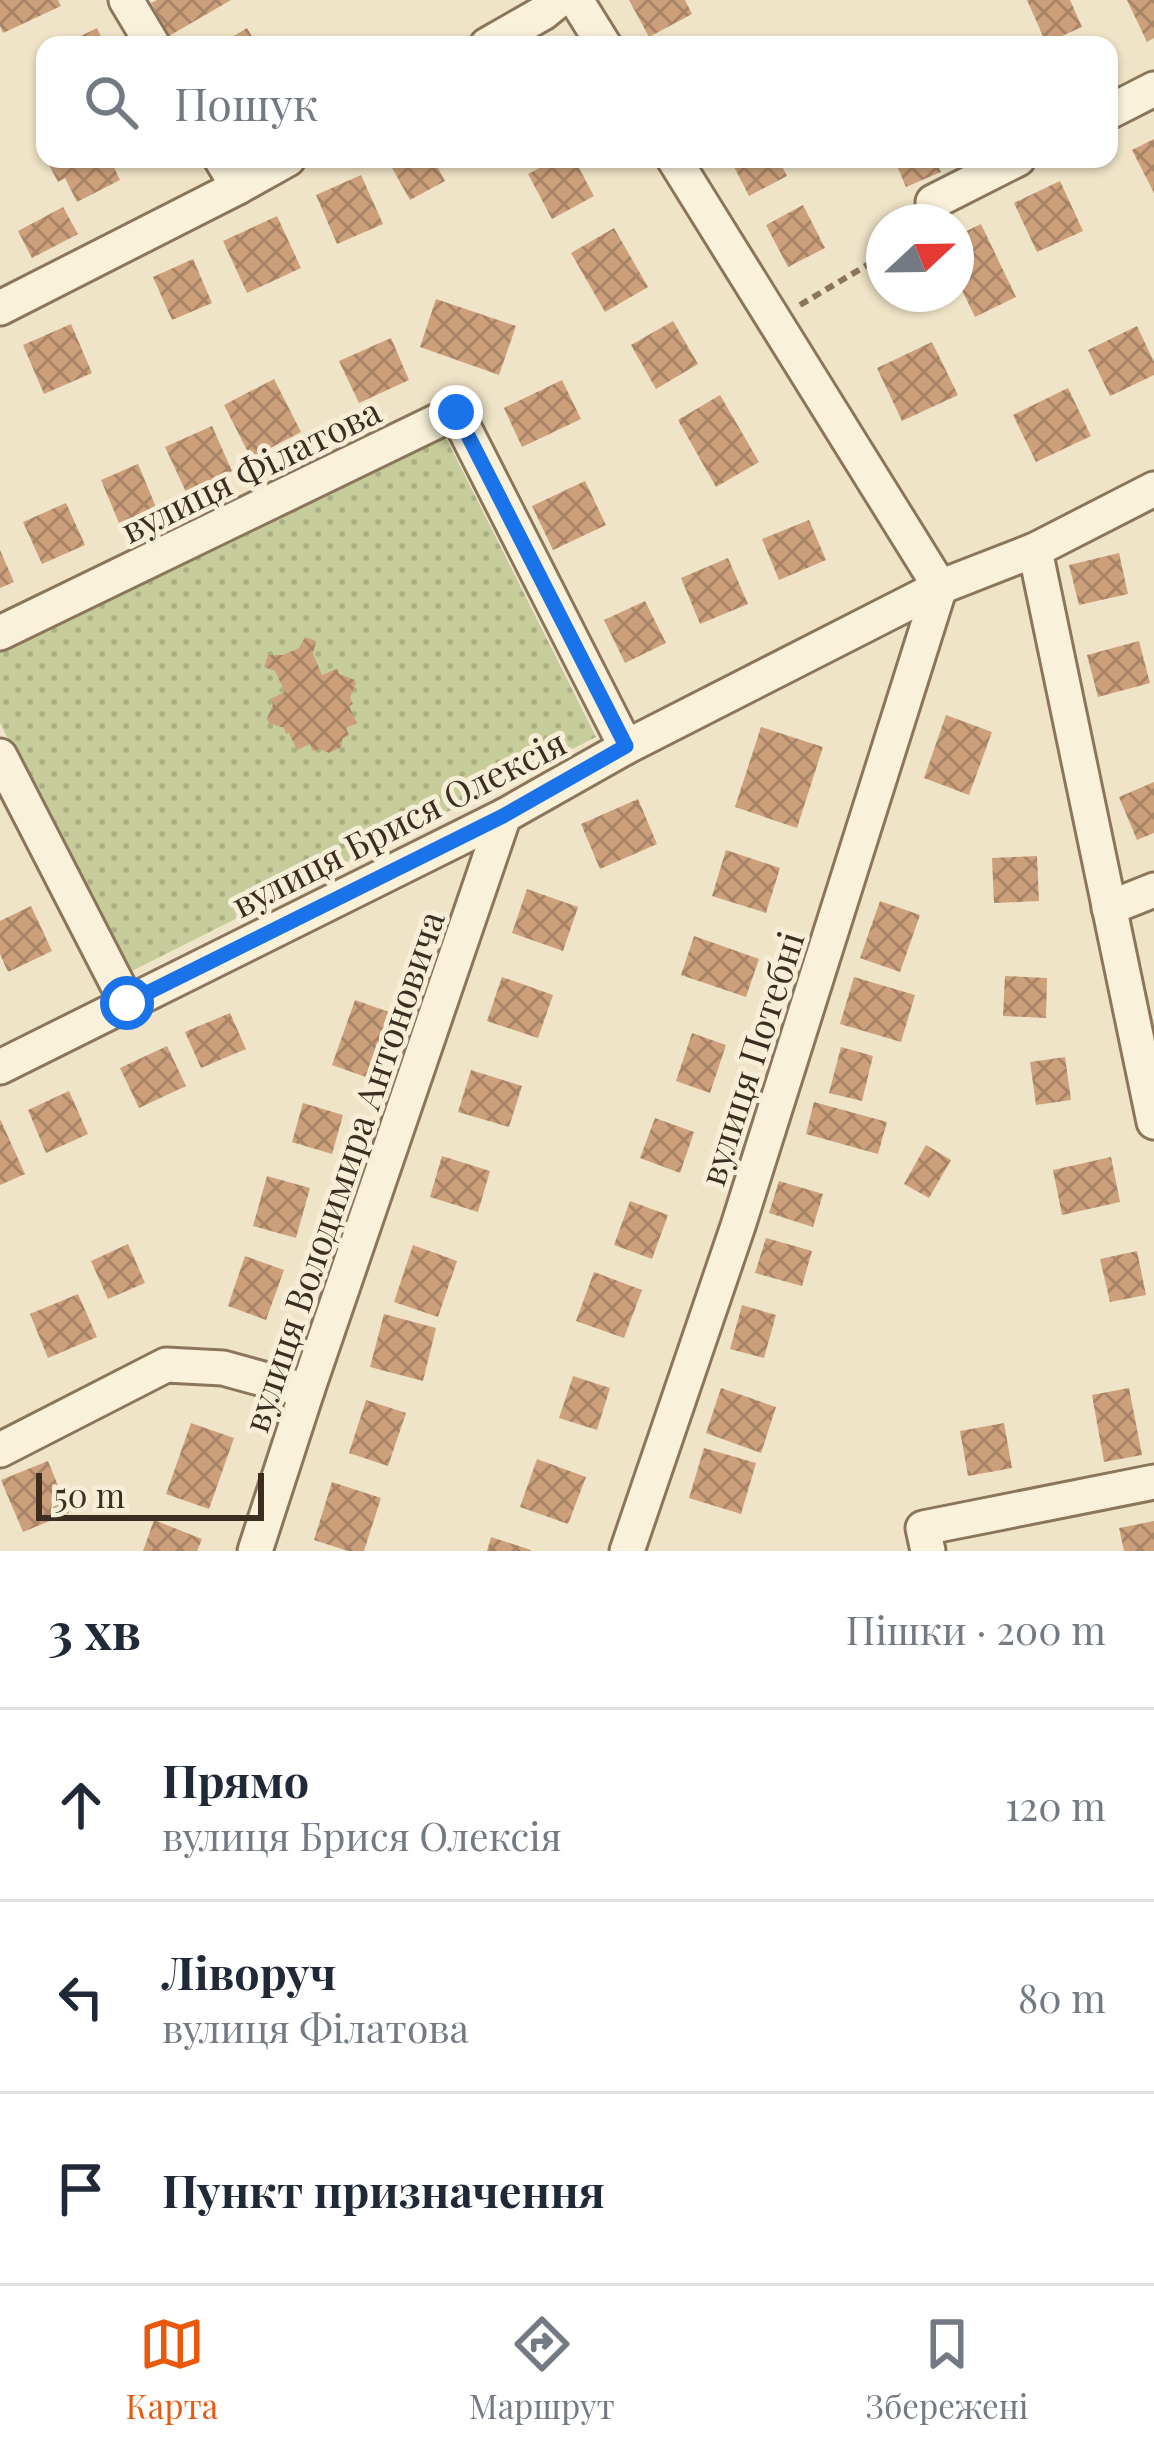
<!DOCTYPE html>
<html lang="uk">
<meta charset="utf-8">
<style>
body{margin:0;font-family:"Playfair Display",serif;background:#f6f6f7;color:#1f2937}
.compass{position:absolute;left:866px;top:204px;width:108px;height:108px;border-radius:50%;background:#fff;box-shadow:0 3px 9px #0004;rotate:68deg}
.scale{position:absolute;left:36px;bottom:30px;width:228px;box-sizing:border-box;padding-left:12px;border:6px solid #3b2e20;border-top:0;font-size:33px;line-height:42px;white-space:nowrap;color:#3b2e20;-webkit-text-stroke:9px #f6eed6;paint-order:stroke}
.stop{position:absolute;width:36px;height:36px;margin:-27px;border:9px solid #1a73e8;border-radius:50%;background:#fff}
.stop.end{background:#1a73e8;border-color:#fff;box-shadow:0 3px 12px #0008}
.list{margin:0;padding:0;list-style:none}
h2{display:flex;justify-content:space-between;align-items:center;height:156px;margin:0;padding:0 48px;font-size:51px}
h2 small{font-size:39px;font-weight:400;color:#747a83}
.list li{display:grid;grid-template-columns:78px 1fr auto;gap:36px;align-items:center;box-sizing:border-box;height:192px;padding:0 48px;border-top:3px solid #e0e1e3}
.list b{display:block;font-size:45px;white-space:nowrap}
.list p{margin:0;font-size:39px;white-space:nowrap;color:#747a83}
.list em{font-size:39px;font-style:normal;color:#747a83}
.icon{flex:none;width:66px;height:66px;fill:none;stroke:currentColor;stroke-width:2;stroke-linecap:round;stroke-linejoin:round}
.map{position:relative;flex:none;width:1154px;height:1551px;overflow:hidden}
.search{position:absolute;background:#fff;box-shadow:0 3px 9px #0004;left:36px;right:36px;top:36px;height:132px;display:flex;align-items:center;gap:30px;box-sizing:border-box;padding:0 42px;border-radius:24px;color:#747a83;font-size:45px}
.sheet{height:732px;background:#fff}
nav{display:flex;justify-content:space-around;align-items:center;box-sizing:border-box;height:168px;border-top:3px solid #e0e1e3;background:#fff;font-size:33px;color:#747a83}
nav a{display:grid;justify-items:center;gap:6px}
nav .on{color:#ea580c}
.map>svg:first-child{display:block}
</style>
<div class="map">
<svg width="1154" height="1551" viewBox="0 0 1154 1551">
<defs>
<pattern id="park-dots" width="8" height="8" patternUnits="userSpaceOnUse" patternTransform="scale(3)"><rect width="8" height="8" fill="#c6cd9a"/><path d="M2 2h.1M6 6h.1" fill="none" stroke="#abb084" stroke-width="1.8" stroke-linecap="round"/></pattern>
<pattern id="building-cross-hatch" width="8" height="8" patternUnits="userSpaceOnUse" patternTransform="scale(3)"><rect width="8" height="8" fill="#cda07c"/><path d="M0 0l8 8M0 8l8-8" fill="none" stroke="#a88365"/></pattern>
</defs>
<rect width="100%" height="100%" fill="#efe4c7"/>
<!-- park -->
<path fill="url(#park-dots)" d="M443,432l153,305 -470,237 -126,-251v-78z"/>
<!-- building -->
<g fill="url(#building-cross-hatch)">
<path d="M0,0h58l3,6 -58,27 -3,-7z"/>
<path d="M157,0h74l-62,36 -18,-33z"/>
<path d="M629,0h56l7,14 -43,23z"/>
<path d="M1027,0h43l12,27 -36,16z"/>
<path d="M1127,0h27v38l-7,4z"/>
<path d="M97,28l8,17h-42z"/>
<path d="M247,28l10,17h-38z"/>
<path d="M1154,139v54l-22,-43z"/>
<path d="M46,159h64l10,21 -43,22 -12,-24 -7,4z"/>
<path d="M387,159h46l12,22 -35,19z"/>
<path d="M556,159h18l20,37 -42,23 -24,-45z"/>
<path d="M730,159h48l9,17 -38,20z"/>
<path d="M894,159h41l6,13 -35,15z"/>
<path d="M361,175l22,49 -46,20 -21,-49z"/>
<path d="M1060,181l23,50 -46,21 -23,-49z"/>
<path d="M803,205l22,43 -37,19 -22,-42z"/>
<path d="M63,207l15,27 -46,24 -14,-27z"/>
<path d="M277,216l24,52 -54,25 -24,-52z"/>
<path d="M981,224l35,73 -41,20 -19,-39v-42z"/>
<path d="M614,228l34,59 -43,25 -34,-59z"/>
<path d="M193,259l19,44 -40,17 -19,-43z"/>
<path d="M436,299l80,27 -17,49 -79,-28z"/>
<path d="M673,321l25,43 -42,25 -25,-44z"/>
<path d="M71,324l21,49 -48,21 -21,-49z"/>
<path d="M1137,326l17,36v13l-44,21 -22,-46z"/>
<path d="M391,338l18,42 -50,23 -20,-42z"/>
<path d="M932,342l26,53 -56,26 -25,-53z"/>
<path d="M274,379l27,53 -50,26 -27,-53z"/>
<path d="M562,380l19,39 -59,28 -18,-39z"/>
<path d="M1068,388l23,48 -55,26 -23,-47z"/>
<path d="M720,395l39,67 -43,25 -38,-67z"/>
<path d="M212,426l20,45 -46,21 -21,-45z"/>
<path d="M138,464l18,43 -37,16 -18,-43z"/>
<path d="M585,481l21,44 -53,25 -21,-44z"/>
<path d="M66,503l19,42 -43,19 -19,-42z"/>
<path d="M809,520l17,40 -47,20 -17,-41z"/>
<path d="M0,550l14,32 -14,6z"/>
<path d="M1119,553l9,41 -49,11 -10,-40z"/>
<path d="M728,558l20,46 -48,20 -19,-46z"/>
<path d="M645,601l21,42 -41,20 -21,-43z"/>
<path d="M305,637l11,4 -3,13 9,21 15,-6 2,5 16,6 1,3 -6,15 3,6 -4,2 8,17 -11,5 3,7 -6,3 -2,9 -12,6 -10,-4 -6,2 -3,-7 -13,6 -8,-17 -3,1 -2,-6 -15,-5 -2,-4 6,-15 -3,-5 15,-7 -10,-21 -11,-4 4,-12h15l16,-7z"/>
<path d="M1139,641l11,42 -52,14 -11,-42z"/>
<path d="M946,715l46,17 -23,63 -45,-17z"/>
<path d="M761,727l62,20 -26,81 -62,-21z"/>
<path d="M1154,782v51l-17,7 -18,-43z"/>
<path d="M638,799l19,45 -57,25 -19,-45z"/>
<path d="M726,850l54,18 -14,45 -54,-17z"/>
<path d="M1037,856l2,45 -45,2 -2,-45z"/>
<path d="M527,889l51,18 -15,44 -51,-18z"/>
<path d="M880,901l40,14 -20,57 -40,-14z"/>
<path d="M31,906l21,45 -44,21 -8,-18v-33z"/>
<path d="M694,936l65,23 -13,38 -65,-22z"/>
<path d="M1005,976l42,2 -1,40 -43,-2z"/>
<path d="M502,977l51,18 -15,43 -51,-17z"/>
<path d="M854,977l61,18 -14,47 -61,-18z"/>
<path d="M355,1000l34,12 -23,65 -34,-12z"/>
<path d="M230,1013l16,36 -45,19 -16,-36z"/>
<path d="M692,1033l34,12 -16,48 -34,-12z"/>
<path d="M167,1046l19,40 -47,22 -19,-40z"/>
<path d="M841,1047l32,9 -11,45 -33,-8z"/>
<path d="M1065,1057l6,43 -35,5 -6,-43z"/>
<path d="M471,1070l51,16 -13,41 -51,-15z"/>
<path d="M69,1091l19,43 -42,19 -18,-43z"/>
<path d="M814,1102l73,20 -9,32 -72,-20z"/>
<path d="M303,1103l40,12 -11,39 -40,-12z"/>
<path d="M655,1118l39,14 -14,41 -40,-15z"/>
<path d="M0,1119l25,55 -25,11z"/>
<path d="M926,1145l25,15 -22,38 -25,-14z"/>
<path d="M442,1156l48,15 -12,41 -48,-15z"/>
<path d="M1111,1157l9,45 -58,13 -9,-45z"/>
<path d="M267,1176l43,12 -14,50 -43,-12z"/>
<path d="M779,1181l44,13 -10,33 -44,-14z"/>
<path d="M630,1201l38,14 -16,44 -38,-14z"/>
<path d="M766,1238l46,13 -10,35 -47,-13z"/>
<path d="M128,1244l17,39 -37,16 -17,-38z"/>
<path d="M413,1245l44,16 -19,56 -44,-15z"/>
<path d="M1137,1251l9,44 -36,7 -10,-43z"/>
<path d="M245,1256l39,14 -18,50 -38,-14z"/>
<path d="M594,1272l48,18 -18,48 -48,-17z"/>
<path d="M78,1294l19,43 -49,21 -18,-44z"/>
<path d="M742,1305l34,10 -12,43 -34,-9z"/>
<path d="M384,1314l52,14 -13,53 -53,-14z"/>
<path d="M573,1376l37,12 -13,42 -38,-12z"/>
<path d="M721,1388l55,19 -15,46 -55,-20z"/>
<path d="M1129,1388l13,67 -38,7 -12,-67z"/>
<path d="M366,1400l40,13 -18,53 -39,-13z"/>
<path d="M191,1423l43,15 -25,71 -43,-15z"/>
<path d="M1004,1423l8,45 -44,8 -8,-45z"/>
<path d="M704,1448l52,15 -15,51 -52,-16z"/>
<path d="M537,1459l49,18 -18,47 -48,-17z"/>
<path d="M48,1461l21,52 -46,19 -22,-52z"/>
<path d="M332,1482l49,16 -17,53h-16l-34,-11z"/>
<path d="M154,1520l48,19 -5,12h-54z"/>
<path d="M1154,1521v30h-30l-5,-23z"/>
<path d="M491,1537l40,13v1h-44z"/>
</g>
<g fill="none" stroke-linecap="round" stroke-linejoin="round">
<!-- minor casing -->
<g stroke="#8b765c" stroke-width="39">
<g id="minor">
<path d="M126,0l27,45"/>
<path d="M576,0l28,45"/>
<path d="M487,45l56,-32 16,-13"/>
<path d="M1109,112l45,-23"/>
<path d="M221,159l17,28"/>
<path d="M674,159l266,428"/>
<path d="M933,202l85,-43"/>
<path d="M0,308l238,-121 50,-28"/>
<path d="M1035,550l119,572"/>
<path d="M0,633l456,-221 170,335"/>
<path d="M0,756l127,247"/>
<path d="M1109,908l45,-18"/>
<path d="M0,1067l504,-251 122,-69 314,-160 95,-37 119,-61"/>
<path d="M0,1450l166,-85 57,3 84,23"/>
<path d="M255,1551l52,-160 197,-575"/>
<path d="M627,1551l111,-325 202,-639"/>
<path d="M928,1551l-5,-23 231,-46"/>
</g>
</g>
<!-- path -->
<path stroke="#8b765c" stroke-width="6" stroke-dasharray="9 6" stroke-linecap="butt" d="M800,305l84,-50"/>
<!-- minor -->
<use href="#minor" stroke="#f9f1da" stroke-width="33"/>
</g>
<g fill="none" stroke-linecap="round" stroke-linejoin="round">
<!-- route -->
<path stroke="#1a73e8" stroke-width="15" d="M127,1003l376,-187 123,-70 -170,-334"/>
</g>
<g text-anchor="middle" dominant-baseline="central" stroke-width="10" stroke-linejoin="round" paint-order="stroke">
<!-- street labels -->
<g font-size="36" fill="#3b2e20" stroke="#f6eed6">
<text transform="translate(250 469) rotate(-26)">вулиця Філатова</text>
<text transform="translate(398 822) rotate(-27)">вулиця Брися Олексія</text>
<text transform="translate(750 1058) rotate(-72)">вулиця Потебні</text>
<text transform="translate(342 1171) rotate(-71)">вулиця Володимира Антоновича</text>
</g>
</g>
</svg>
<svg class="compass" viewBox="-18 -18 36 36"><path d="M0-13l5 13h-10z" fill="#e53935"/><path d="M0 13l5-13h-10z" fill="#747a83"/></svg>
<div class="scale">50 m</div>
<div class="stop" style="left:127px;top:1003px"></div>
<div class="stop end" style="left:456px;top:412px"></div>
<div class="search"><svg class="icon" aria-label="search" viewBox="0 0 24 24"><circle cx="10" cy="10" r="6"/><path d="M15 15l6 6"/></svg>Пошук</div>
</div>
<section class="sheet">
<h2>3 хв<small>Пішки · 200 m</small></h2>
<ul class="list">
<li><svg class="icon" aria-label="ahead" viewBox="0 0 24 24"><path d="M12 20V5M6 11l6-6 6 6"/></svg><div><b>Прямо</b><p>вулиця Брися Олексія</p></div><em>120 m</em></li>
<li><svg class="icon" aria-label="left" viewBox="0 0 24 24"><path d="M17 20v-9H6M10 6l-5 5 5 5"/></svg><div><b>Ліворуч</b><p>вулиця Філатова</p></div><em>80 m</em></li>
<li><svg class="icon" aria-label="arrive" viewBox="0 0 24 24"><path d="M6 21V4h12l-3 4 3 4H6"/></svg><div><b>Пункт призначення</b></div></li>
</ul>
</section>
<nav>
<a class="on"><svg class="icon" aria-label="map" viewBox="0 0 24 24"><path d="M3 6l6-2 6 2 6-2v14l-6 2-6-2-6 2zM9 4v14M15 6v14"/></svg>Карта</a>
<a><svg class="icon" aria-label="directions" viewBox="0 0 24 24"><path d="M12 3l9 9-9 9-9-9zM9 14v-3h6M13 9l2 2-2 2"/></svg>Маршрут</a>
<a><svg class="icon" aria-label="saved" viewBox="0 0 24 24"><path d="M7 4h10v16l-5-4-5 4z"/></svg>Збережені</a>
</nav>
